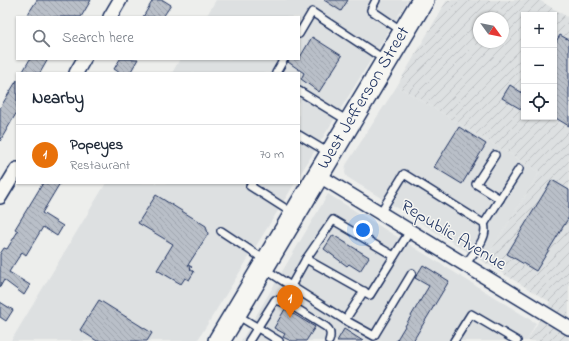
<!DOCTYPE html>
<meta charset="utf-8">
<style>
body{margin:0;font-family:"Indie Flower",sans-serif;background:#f6f6f7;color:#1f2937}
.controls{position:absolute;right:12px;top:12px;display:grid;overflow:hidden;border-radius:0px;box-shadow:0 1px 3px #0004}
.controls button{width:36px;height:36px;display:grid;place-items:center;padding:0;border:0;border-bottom:1px solid #e0e1e3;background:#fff;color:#1f2937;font:20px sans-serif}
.compass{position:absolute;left:473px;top:12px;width:36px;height:36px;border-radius:50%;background:#fff;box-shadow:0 1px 3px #0004;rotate:123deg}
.you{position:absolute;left:363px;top:230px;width:14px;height:14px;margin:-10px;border:3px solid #fff;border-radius:50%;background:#1a73e8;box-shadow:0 0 0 6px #1a73e833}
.badge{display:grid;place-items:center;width:26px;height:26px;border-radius:50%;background:#d1495b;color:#fff;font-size:13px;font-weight:700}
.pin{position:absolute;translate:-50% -33px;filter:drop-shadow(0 1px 2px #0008)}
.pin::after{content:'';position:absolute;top:21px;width:14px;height:12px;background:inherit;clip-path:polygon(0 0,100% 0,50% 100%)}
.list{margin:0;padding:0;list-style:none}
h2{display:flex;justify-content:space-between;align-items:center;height:52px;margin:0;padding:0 16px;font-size:17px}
h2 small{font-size:13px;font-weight:400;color:#747a83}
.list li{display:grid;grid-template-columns:26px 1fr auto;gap:12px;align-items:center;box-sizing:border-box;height:60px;padding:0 16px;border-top:1px solid #e0e1e3}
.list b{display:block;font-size:15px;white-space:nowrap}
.list p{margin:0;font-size:13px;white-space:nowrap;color:#747a83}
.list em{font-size:13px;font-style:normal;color:#747a83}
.icon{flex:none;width:22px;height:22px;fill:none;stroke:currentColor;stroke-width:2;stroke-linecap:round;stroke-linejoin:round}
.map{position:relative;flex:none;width:569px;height:341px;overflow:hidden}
.search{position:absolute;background:#fff;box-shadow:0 1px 3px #0004;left:16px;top:16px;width:284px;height:44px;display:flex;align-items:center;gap:10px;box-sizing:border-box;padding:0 14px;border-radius:0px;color:#747a83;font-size:15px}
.panel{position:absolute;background:#fff;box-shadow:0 1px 3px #0004;left:16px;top:72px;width:284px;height:112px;border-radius:0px}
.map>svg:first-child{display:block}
</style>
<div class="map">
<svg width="569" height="341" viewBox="0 0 569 341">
<defs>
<pattern id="industrial-furrows" width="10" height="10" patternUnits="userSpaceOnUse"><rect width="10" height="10" fill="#dde0e1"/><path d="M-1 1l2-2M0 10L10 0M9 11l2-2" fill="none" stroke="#bdc0c3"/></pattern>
<pattern id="building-back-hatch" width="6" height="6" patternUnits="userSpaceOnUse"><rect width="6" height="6" fill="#b9bfc8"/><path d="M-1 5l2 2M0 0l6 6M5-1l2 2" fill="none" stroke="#9ea4ae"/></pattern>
</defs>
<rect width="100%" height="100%" fill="#edeeec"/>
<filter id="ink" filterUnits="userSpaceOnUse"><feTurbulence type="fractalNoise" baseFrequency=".025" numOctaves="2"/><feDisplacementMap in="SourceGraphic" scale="8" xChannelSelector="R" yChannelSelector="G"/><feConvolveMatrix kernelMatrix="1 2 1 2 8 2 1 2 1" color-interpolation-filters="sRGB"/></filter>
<g filter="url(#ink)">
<!-- built -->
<g fill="#dde0e1">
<path d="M216,0h192l-109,176v-103h-127l8,-14h119v-42h-93z"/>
<path d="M397,86l143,86 -56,90 -137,-85 -2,-4 1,-8z"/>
<path d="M106,183h189l-98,158h-186z"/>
<path d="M328,194l208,129 -9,18h-286z"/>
</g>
<!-- industrial -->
<path fill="url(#industrial-furrows)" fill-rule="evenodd" d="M447,0h92l30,18v323h-42l23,-39 -66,-40 56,-90 -143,-86zM524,15h30v102h-30zM479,18h24v24h-24z"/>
<!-- building -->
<g fill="url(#building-back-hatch)" stroke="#1b2f5e">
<path d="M37,0h54l-10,17h-55z"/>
<path d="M153,0h10l8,5 -8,12h-20z"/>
<path d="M324,0h24l-7,11z"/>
<path d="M560,35l9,5v86l-15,-9v-72z"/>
<path d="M312,37l30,19 -23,36 -18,-13 3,-6 -16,-11 1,-3h10z"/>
<path d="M30,59h18l-8,14h-18z"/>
<path d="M120,59h18l-8,14h-10l-6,-4z"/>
<path d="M17,80v32l-17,29v-33z"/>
<path d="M510,85l14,9v17l-22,-13z"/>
<path d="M459,127l27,17 -24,40 -28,-17z"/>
<path d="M552,180l17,10v27l-33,54 -29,-17z"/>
<path d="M43,183h17l-18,30 21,13 -6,10 -14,-9 -17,28 -4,-3 -13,20 21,13 -6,10 -20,-15 -4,7v-33l4,-6 3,1 11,-18 -3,-2z"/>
<path d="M156,195l50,31 2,8 -20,31 4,2 -2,2 4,3 -5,8 -4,-2 -4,6 -24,-14 16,-26 -35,-21z"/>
<path d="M333,235l36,22 -9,14 -11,-7 -2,2 -23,-17z"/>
<path d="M423,265l26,16 -36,60h-17l33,-55 -14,-8z"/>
<path d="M99,300l53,33 -5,8h-50l-17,-11z"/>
<path d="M0,302l13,8 -7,11 -6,-4z"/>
<path d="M285,309l30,18 -9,14h-15l-8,-4 2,-3 -11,-6z"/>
<path d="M344,329l19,12h-26z"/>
</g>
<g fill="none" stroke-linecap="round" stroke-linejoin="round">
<!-- lane casing -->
<g stroke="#1b2f5e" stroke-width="10">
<g id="lane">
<path d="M376,0l-5,10 31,21"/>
<path d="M299,34l13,-22 73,48"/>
<path d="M276,73l8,-14"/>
<path d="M299,91l49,30"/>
<path d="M299,135l30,18"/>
<path d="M495,155l-19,29 24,15"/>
<path d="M252,183l-2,3 44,28"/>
<path d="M380,213l24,-39 80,50c5,14 -11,29 -19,41"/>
<path d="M484,224l35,-55"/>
<path d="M221,231l44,29"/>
<path d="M306,259l27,-39 61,36"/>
<path d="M263,268l28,18 15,-27 64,36 40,-64"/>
<path d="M291,286l54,34 19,-29"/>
<path d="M237,315l42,26"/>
<path d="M345,320l29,16 38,-63"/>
<path d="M249,341l26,-41 14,4 37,23c5,4 5,8 3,14"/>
<path d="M454,341l17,-27 46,27"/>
</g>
</g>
<!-- street casing -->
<g stroke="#1b2f5e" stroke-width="16">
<g id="street">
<path d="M110,17l10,-17"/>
<path d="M76,73l8,-14"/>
<path d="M318,175l251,153"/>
<path d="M0,197l17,-28"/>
</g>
</g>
<!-- primary casing -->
<g stroke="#1b2f5e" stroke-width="24">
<g id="primary">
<path id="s1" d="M219,341l204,-341"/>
</g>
</g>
<!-- lane -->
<use href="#lane" stroke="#f6f6f2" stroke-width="7"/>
<!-- street -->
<use href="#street" stroke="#f6f6f2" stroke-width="13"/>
<!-- primary -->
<use href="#primary" stroke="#f6f6f2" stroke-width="21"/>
</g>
</g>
<g text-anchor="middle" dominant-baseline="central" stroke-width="3" stroke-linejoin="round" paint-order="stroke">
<!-- street labels -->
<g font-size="18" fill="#1b2f5e" stroke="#f6f6f2">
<text stroke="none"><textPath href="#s1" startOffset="283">West Jefferson Street</textPath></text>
<text transform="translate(453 236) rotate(31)">Republic Avenue</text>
</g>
</g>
</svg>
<div class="controls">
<button>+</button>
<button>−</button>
<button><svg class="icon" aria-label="locate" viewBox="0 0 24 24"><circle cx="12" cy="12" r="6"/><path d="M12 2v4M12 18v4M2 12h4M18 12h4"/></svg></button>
</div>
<svg class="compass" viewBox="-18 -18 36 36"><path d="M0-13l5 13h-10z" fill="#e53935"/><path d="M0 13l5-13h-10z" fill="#747a83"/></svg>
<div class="you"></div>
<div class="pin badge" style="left:290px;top:318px;background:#e8710a">1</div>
<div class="search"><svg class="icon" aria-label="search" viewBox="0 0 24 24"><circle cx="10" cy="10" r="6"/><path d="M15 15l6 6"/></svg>Search here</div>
<section class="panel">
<h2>Nearby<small></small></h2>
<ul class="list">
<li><span class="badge" style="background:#e8710a">1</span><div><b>Popeyes</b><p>Restaurant</p></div><em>70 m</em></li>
</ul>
</section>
</div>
